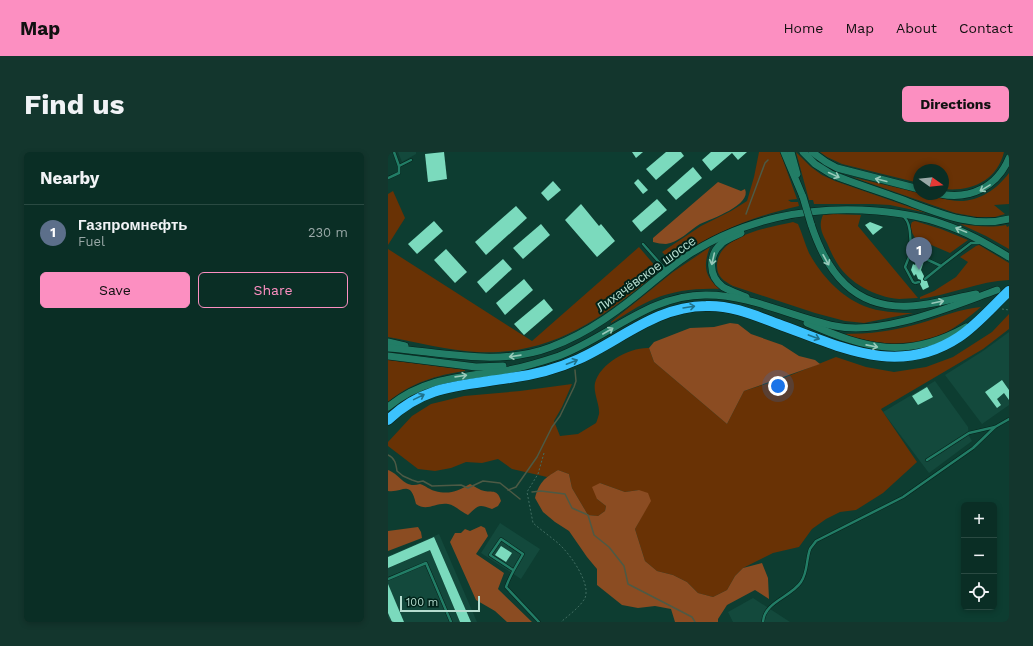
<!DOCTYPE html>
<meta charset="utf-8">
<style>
body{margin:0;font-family:"Work Sans",sans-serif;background:#13362d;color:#f1f3f6}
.controls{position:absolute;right:12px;bottom:12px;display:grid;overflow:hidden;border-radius:6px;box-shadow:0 2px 6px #0003}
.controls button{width:36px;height:36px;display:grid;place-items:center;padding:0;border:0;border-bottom:1px solid #2a4a42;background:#0a2e25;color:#f1f3f6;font:20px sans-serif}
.compass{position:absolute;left:525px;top:12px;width:36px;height:36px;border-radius:50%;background:#0a2e25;box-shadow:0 2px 6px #0003;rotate:105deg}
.scale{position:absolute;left:12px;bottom:10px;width:80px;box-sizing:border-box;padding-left:4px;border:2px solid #b5ddcf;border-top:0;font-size:11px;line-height:14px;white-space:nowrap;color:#b5ddcf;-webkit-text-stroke:3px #002219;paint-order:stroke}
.you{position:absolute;left:390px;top:234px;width:14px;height:14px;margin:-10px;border:3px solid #fff;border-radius:50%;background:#1a73e8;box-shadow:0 0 0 6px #1a73e833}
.badge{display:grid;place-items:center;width:26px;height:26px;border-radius:50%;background:#fc8fc1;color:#fff;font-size:13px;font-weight:700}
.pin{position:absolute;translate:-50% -33px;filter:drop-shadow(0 1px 2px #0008)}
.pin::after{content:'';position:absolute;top:21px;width:14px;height:12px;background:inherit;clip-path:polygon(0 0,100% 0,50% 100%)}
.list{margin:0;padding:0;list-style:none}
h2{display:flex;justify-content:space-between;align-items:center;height:52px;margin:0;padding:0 16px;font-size:17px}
h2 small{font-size:13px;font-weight:400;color:#99a8a7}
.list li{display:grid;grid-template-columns:26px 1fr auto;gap:12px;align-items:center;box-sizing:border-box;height:56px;padding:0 16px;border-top:1px solid #2a4a42}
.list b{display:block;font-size:15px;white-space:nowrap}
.list p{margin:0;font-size:13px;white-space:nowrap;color:#99a8a7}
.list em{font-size:13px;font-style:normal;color:#99a8a7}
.actions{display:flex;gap:8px;padding:12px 16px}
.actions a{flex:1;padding:9px 0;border:1px solid #fc8fc1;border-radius:6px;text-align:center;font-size:14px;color:#fc8fc1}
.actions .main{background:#fc8fc1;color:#111}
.icon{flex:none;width:22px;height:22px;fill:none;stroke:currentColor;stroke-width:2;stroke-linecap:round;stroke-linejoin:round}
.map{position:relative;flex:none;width:621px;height:470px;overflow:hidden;border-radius:6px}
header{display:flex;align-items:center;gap:24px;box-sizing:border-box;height:56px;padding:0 20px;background:#fc8fc1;color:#111}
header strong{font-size:19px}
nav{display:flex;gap:22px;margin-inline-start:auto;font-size:14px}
.intro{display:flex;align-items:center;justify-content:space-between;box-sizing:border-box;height:96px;padding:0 24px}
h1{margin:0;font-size:28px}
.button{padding:10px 18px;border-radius:6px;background:#fc8fc1;color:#111;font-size:14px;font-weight:700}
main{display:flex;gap:24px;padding:0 24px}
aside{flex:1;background:#0a2e25;border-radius:6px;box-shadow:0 2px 6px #0003}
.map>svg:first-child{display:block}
</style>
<header>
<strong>Map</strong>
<nav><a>Home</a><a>Map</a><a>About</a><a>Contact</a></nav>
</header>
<div class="intro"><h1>Find us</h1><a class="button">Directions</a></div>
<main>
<aside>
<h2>Nearby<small></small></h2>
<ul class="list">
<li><span class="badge" style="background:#5c6f8a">1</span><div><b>Газпромнефть</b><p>Fuel</p></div><em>230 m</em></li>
</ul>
<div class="actions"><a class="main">Save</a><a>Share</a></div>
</aside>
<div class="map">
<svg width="621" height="470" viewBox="0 0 621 470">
<rect width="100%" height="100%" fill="#0d3d31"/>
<!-- built -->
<g fill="#13493c">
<path d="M10,0h18v2l-14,8z"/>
<path d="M621,180v73l-27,19 -37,-49 38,-24z"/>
<path d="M547,229l33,46 1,9 3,5 -43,32 -46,-61z"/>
<path d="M112,371l40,26 -19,30 -40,-26z"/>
<path d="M51,382l38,88h-89v-66z"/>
<path d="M365,446l37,24h-57l-5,-10z"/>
</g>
<!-- green -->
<g fill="#693205">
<path d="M371,0h21l17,47 -9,1 3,2h7l1,4c-49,11 -87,27 -127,56l-10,-10 39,-26 30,-15 16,-10 7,-24z"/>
<path d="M408,0l15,15 11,8 13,6 92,32 -37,-8 -18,-1h-58l-1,-4h-4z"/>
<path d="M432,0h184c-7,29 -33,40 -61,37v-19h-24v13l-77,-19 -15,-7z"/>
<path d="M621,21v31l-15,1 11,9 -10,3h-18l-22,-4 -103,-36 67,16v1c10,0 20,4 31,6 23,5 45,-8 59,-27z"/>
<path d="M5,39l12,27 -17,27v-51z"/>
<path d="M445,62l28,1 -3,11 60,72c-7,0 -13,1 -19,1 -24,-2 -50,-16 -62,-36 -4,-6 -7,-13 -10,-20 -5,-10 -9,-17 -4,-28z"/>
<path d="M527,69l26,8 27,11 -18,13 -35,-15c-3,-5 -6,-11 -3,-16z"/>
<path d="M405,70l5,2c4,9 7,20 11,29 12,22 31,43 55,53 15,6 33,7 49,7l-49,10 -19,-2 -30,-8 -82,-27c-9,-5 -16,-9 -16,-20 0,-31 54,-39 76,-44z"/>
<path d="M572,72c16,2 30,4 46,1l1,2 2,-1v23l-23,-13z"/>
<path d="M591,93l30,18v17c-29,1 -60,15 -89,19v-2l14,-6 22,-14 12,-15 -8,-5 16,-11z"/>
<path d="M251,95l17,20v7c-55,45 -105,82 -180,78 -30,-2 -59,-10 -88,-15v-88l144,92z"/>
<path d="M322,95c-7,18 -6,31 11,42 -23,-1 -46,1 -67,10 -15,6 -29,16 -43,24v-1l62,-50z"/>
<path d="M593,155c-12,10 -24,20 -38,27 -34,16 -66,10 -101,0 28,0 52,-3 79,-11 20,-6 39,-14 60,-16z"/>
<path d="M621,162v15l-26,20 -102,60 36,53 -34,31 -27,17 -16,2 -14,7 -14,10 -13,18 -26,6 -30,15 -8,8 -8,14 -14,7 -15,-4 -11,-11 -14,-7 -16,-4 -12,-10 -10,-32 15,-28 -11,-11 -14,2 -25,-9 -3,16 9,7 -1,5 -7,5 -10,-1 -16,-27 -3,-14 -11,-4 -11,7 -35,-8 -14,-10 -16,4 -16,-1 -15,6 -16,3 -17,-2 -30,-23v-4l24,-26 19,-12 33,-8 56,-5 52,-7 -10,23 -8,14 6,15 18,-2 18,-11c1,-2 2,-6 3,-9 1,-9 -6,-21 -4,-31 5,-20 35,-36 54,-35l5,14 73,62 17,-33 37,-12 55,-22 30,10 28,5 32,-5 27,-10 39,-25z"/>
<path d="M0,208l77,10v1c-28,4 -55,12 -77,31z"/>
</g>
<!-- forest -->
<g fill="#8b4c22">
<path d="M330,30l23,9 4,-2c7,16 -34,30 -45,35 -10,6 -22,19 -34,20 -4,0 -9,-1 -13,-2v-4z"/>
<path d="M342,171l8,1 13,10 31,11 17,11 16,4 5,4 -76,27 -17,33 -73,-62 -5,-14 5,-6 36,-14 24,-1z"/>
<path d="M0,318c12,4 16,19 32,14 6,2 10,6 15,7 14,4 23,0 35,-7 4,2 5,3 9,5 10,6 18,-3 22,12l-3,5 -6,3c-14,-5 -13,-4 -24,6 -7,-3 -13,-10 -20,-11 -12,-2 -21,8 -32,0 -6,-25 -12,-11 -28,-13z"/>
<path d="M170,318l11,4 3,14 16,27 10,1 7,-5 1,-5 -9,-7 -5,-12 8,-4 25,9 14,-2 9,3 3,8 -16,28 10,32 12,10 16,4 14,7 11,11 15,4 14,-7 8,-14 8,-8 19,-5 6,15 1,21 -14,-9 -28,15 -9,14v3h-43l-4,-13 -16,-3 -17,2 -16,-3 -25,-20v-16l-10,-12 -18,-26 -14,-9 -12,-10 -8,-14c4,-15 9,-20 23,-28z"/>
<path d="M93,374l4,2 3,8 -12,18 28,19 -6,16 34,33h-25l-12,-11 -19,-11 -26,-58 5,-9h6l4,-4 5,2z"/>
<path d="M30,375l3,5 1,6 -34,13v-20z"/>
</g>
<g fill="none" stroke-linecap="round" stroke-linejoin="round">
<!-- stream -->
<g stroke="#4d5a45" stroke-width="1.5">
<path d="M358,62l19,-51 3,-3"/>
<path d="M0,303c7,3 8,9 9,16l6,5 9,4 6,2 5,-1 9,5 29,-1 7,3 15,-7 17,2 20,16"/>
<path d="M120,338l8,-3 21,-30 15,-30 8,-11 14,-29 2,-6 -1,-11"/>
<path d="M144,340l9,-1 24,3 7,14 16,7 6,20 15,12 15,19 4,18 64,33 3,5"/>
</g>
</g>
<!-- building -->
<g fill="#7bdabd">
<path d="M56,0l3,27 -19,3 -3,-28z"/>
<path d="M244,0h11l-7,6z"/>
<path d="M278,0h15l3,4 -28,24 -10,-11z"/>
<path d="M323,0h36l-9,8 -6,-7 -21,18 -9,-11z"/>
<path d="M305,15l9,11 -26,22 -9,-10z"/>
<path d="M250,27l10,11 -5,4 -9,-11z"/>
<path d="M165,29l8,9 -13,11 -7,-8z"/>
<path d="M269,47l10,11 -26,22 -9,-11z"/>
<path d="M193,52l18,22 2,-2 14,17 -18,16 -32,-37z"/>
<path d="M128,54l11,12 -41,37 -11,-13z"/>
<path d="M46,69l9,10 -26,23 -9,-10z"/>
<path d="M482,70l13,5 -10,8 -8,-10z"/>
<path d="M153,72l9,11 -27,24 -10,-11z"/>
<path d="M58,97l21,23 -12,11 -21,-23z"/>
<path d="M535,97l6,3 -2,4 -4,2 1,3 -3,9 3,6 -1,4 4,1 2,6 -6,3 -3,-6 1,-4 -3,-1 -2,-5 -2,2 -3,-6 2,-6 2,1 3,-6 3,-1 -1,-4z"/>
<path d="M115,107l9,10 -26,24 -9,-11z"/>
<path d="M136,127l9,11 -28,25 -9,-12z"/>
<path d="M156,147l9,11 -29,25 -10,-11z"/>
<path d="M614,228l7,10v10l-5,-7 -7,6 4,6 -4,3 -12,-16z"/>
<path d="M539,235l6,10 -15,8 -6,-9z"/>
<path d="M46,385l37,85h-11l-30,-72 -42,18v-11z"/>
<path d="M113,394l11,7 -6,9 -11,-7z"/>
<path d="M0,432l16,38h-12l-4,-9z"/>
</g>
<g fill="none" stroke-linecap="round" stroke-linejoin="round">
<!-- lane casing -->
<g stroke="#06211a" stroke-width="3.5">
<g id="lane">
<path d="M11,14l12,-6"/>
<path d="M0,26l11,-5v-7l-5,-14"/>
<path d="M515,64c9,7 7,25 8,36l8,4"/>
<path d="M255,92l23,26"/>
<path d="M523,100l-6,15 8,15 2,1 4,-1"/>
<path d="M538,107l15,7 30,-23h8"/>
<path d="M537,127l16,-13"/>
<path d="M539,308l42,-27 26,-6 14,-8"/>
<path d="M125,418l-23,-15 11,-16 22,15c-6,11 -13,21 -17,33l33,35"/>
<path d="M0,427l38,-16 25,59"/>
<path d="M375,470c1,-20 28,-25 38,-40 7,-10 5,-22 9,-33 2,-3 4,-5 6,-8l87,-44 70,-49 22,-21"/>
</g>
</g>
<!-- secondary casing -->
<g stroke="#06211a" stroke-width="8">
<g id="secondary">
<path d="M396,0l19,45"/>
<path d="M403,0l6,22"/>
<path d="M415,0l12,12 16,10c22,9 45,16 67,24 36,13 73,31 111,21"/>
<path d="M424,0l14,10 11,6 82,21"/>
<path d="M552,42c30,6 57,-7 69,-36"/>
<path d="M423,72c16,49 43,85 99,82 22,-1 45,-8 66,-12"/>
<path d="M353,81c-6,3 -14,6 -19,10 -14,12 -14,33 1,44 7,4 16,7 23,10"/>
<path d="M419,171c59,26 100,37 159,4"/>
<path d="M0,190l17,4"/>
<path d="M0,196c54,4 111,19 163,-1 38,-14 71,-39 102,-65 10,-8 20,-17 32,-25 56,-38 125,-52 192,-46 22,2 45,5 66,13 24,8 44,20 66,33"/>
<path d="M0,204l88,11 27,-1"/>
<path d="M0,255c35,-29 72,-30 115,-36 19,-3 38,-9 56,-15 50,-19 91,-62 148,-61 44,0 85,22 128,31 48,10 117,-20 162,-36"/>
</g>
</g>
<!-- highway casing -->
<g stroke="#06211a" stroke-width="11">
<path id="highway" d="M0,268c37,-36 74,-34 122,-42 24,-3 47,-9 69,-19 42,-19 78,-53 127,-53 25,-1 48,9 72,18 61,22 119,54 181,13 18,-12 34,-31 50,-46"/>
</g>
<!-- path -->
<g stroke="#416e62" stroke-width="1" stroke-dasharray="2 2" stroke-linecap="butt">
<path d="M614,157l7,1"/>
<path d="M156,301l-6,21 -11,18 6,31c8,7 18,14 26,21 11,10 32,39 26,54 -5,9 -16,17 -24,24"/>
</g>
<!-- lane -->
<use href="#lane" stroke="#227d66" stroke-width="2.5"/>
<!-- secondary -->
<use href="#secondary" stroke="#227d66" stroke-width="7"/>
<!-- highway -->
<use href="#highway" stroke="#3cc3fe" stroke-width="10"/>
<!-- secondary-bridge casing -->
<g stroke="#06211a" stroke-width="8" stroke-linecap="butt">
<path id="secondary-bridge" d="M415,45l8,27"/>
</g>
<!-- secondary-bridge -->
<use href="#secondary-bridge" stroke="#227d66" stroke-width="7"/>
</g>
<!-- one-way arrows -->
<defs><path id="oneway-shaft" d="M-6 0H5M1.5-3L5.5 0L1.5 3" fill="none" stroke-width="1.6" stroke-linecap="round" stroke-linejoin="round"/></defs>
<g stroke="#98caba">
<use href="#oneway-shaft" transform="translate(446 23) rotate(25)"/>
<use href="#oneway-shaft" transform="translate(493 28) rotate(-166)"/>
<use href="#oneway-shaft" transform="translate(597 36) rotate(149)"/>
<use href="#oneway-shaft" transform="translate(573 78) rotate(-158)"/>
<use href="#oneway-shaft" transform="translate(325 107) rotate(103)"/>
<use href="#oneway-shaft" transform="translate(438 108) rotate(61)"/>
<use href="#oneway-shaft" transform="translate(550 150) rotate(-12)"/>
<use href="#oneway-shaft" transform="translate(220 179) rotate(-30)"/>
<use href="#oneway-shaft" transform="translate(484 194) rotate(11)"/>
<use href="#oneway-shaft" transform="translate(127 204) rotate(172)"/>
<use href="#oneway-shaft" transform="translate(73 224) rotate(-8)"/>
</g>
<g stroke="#1e728c">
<use href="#oneway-shaft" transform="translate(301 155) rotate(-9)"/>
<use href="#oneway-shaft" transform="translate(426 185) rotate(20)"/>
<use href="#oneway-shaft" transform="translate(184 210) rotate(-21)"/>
<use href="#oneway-shaft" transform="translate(31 245) rotate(-26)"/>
</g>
<g text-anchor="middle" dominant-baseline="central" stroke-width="4" stroke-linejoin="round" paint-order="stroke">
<!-- street labels -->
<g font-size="13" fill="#b5ddcf" stroke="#002219">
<text transform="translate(258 122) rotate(-36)">Лихачёвское шоссе</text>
</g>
</g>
</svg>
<div class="controls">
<button>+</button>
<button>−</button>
<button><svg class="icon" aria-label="locate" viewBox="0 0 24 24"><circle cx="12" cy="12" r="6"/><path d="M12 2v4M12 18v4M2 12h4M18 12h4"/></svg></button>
</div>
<svg class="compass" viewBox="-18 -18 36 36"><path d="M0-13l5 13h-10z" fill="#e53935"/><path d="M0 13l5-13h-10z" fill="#99a8a7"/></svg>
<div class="scale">100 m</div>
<div class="you"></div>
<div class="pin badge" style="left:531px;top:118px;background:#5c6f8a">1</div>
</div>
</main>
